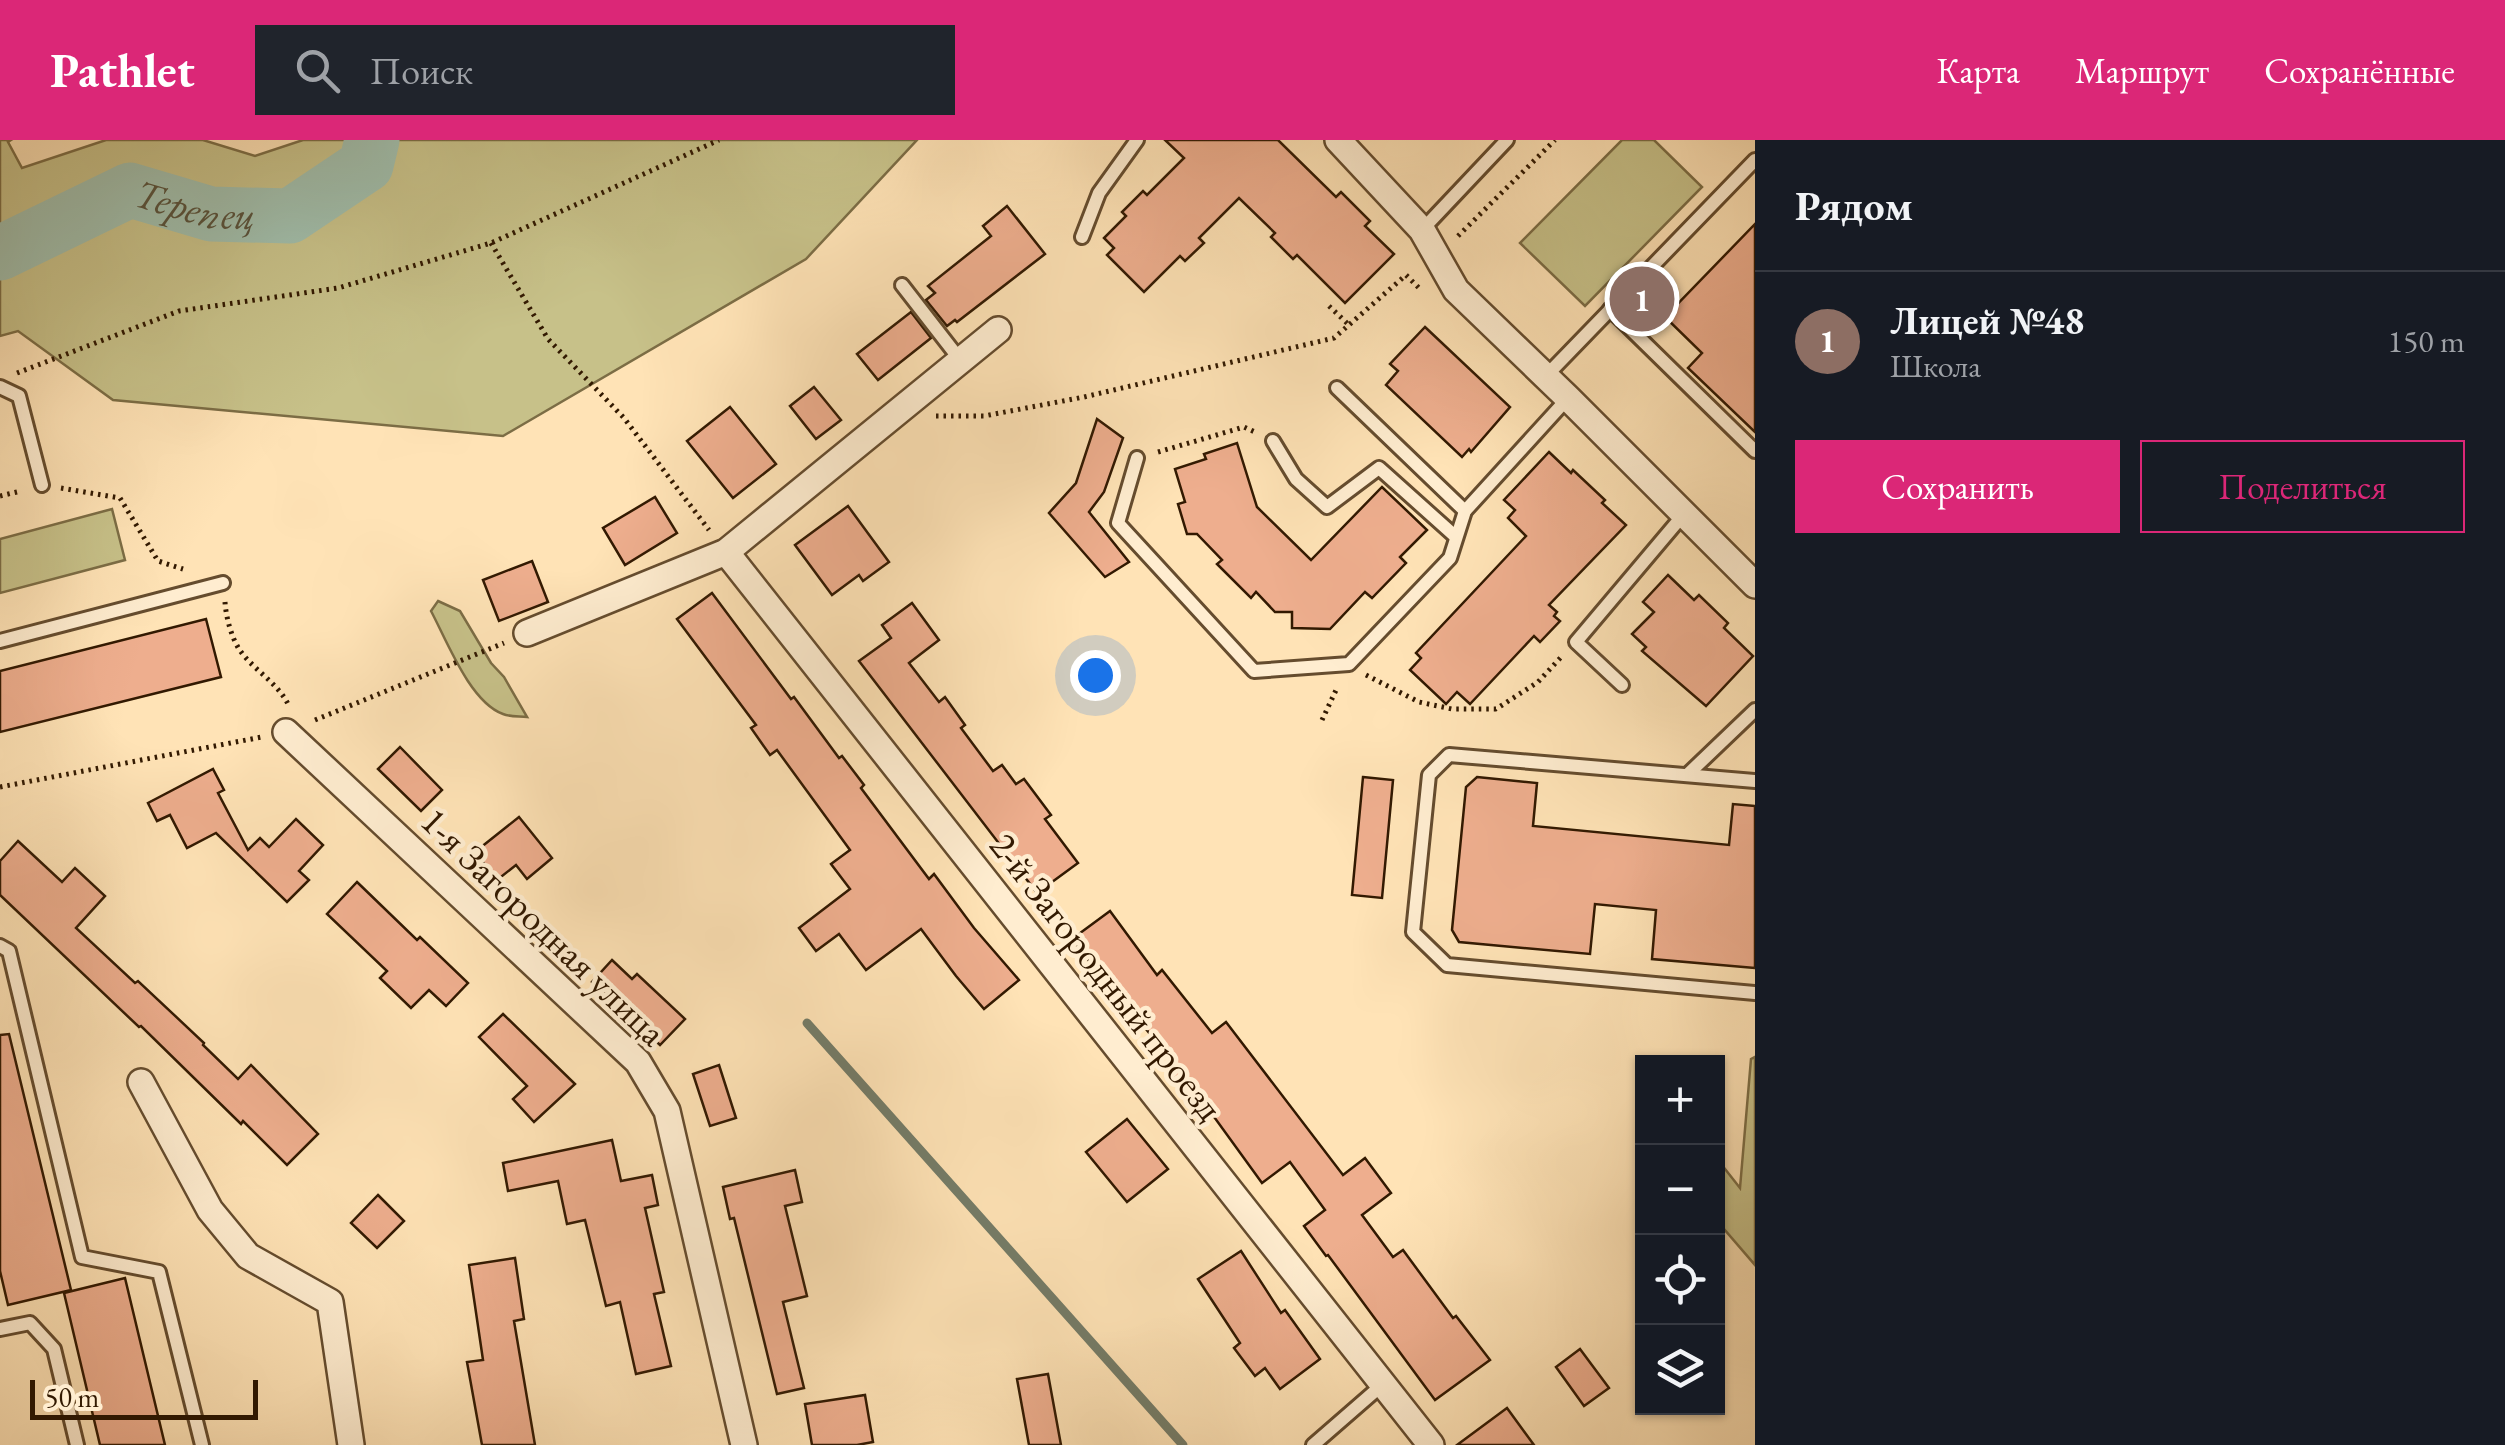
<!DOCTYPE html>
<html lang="ru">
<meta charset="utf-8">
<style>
body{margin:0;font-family:"EB Garamond",serif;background:#20242c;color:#f1f3f6}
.controls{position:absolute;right:30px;bottom:30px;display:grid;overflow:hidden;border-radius:0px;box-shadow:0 2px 8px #0004}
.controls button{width:90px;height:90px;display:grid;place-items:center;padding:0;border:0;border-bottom:2px solid #363941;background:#171b24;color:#f1f3f6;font:50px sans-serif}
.scale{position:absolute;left:30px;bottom:25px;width:228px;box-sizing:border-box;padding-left:10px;border:5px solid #321901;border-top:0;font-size:28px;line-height:35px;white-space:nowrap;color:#321901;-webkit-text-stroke:8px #ffedd0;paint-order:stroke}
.you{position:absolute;left:1095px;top:535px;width:35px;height:35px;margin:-25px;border:8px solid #fff;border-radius:50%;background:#1a73e8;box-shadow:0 0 0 15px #1a73e833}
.badge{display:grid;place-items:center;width:65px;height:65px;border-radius:50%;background:#db2777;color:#fff;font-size:32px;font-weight:700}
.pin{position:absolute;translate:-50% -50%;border:5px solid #fff;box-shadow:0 2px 10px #0006}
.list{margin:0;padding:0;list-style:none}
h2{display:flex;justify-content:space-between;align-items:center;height:130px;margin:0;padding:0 40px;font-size:42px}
h2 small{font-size:32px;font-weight:400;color:#9ea1a6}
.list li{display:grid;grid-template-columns:65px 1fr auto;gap:30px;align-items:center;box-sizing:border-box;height:140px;padding:0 40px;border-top:2px solid #363941}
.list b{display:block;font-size:38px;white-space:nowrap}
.list p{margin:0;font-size:32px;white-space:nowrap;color:#9ea1a6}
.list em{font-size:32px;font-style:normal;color:#9ea1a6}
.actions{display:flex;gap:20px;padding:30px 40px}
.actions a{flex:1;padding:22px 0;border:2px solid #db2777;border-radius:0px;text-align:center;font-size:35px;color:#db2777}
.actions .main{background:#db2777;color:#fff}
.icon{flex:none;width:55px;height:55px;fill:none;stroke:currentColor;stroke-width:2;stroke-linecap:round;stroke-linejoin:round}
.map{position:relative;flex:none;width:1755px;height:1305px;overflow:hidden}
header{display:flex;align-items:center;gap:60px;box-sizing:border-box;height:140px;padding:0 50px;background:#db2777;color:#fff}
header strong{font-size:48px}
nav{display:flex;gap:55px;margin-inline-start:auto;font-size:35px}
.search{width:700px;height:90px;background:#20242c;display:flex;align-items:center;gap:25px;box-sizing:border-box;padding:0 35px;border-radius:0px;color:#9ea1a6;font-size:38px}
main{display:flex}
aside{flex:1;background:#171b24}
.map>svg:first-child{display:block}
</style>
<header>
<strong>Pathlet</strong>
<div class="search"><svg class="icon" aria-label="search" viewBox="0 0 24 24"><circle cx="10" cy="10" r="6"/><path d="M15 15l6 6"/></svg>Поиск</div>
<nav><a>Карта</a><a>Маршрут</a><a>Сохранённые</a></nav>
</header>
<main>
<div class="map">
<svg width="1755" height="1305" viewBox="0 0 1755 1305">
<rect width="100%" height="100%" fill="#ffe3b6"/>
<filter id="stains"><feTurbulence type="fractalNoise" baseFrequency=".002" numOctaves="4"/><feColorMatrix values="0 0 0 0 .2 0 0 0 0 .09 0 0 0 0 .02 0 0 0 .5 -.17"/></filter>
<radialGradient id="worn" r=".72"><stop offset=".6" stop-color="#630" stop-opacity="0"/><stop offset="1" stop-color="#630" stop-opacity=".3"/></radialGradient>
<!-- green -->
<g fill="#c7c189" stroke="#7c6d45" stroke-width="2.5">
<path d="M0,0h11l-3,2 14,26 84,-28h97l52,16 48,-16h614l-111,119 -303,177 -390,-36 -95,-69 -18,5z"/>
<path d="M1622,0h32l48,47 -117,119 -65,-63z"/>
<path d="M112,369l13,51 -125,33v-54z"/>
<path d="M438,461l22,10 31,52 13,14 23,40c-7,-1 -17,0 -24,-3 -33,-12 -56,-73 -72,-103z"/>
<path d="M1755,917v208l-37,-43v-62l22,28 11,-129z"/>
</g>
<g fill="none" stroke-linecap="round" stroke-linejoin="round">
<!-- stream -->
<path stroke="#747c68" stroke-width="9" d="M807,883l376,422"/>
<!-- river -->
<path stroke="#a0beac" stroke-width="55" id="s1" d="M0,113l130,-63 81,24 79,2 76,-51 6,-25"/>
</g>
<!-- building -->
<g fill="#eeae8e" stroke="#321901" stroke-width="2.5">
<path d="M1165,0h113l58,57 5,-5 29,29 -5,5 29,28 -49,49 -48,-48 -4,4 -22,-22 4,-4 -36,-35 -40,40 5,5 -19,18 -5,-5 -36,36 -37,-37 7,-7 -10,-10 22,-22 -4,-4 21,-21 4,4 37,-37z"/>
<path d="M1007,66l38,48 -88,68 -2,-2 -8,6 -21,-26 9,-7 -7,-7 63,-50 -8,-10z"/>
<path d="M1755,84v208l-67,-64 14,-15 -37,-36z"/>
<path d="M911,172l20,26 -53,42 -21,-26z"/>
<path d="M1425,187l85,80 -39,45 -2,-3 -7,8 -76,-72 12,-14 -8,-7z"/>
<path d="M814,247l27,33 -25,19 -26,-33z"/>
<path d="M730,267l46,57 -43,34 -46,-57z"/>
<path d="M1097,279l26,19 -19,54 -15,20 40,50 -24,15 -56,-64 27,-30z"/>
<path d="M1237,303l20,64 54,53 71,-73 45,43 -27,27 6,6 -34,35 -7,-6 -35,37 -38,-1v-16h-17l-19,-20 -5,6 -34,-34 5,-4 -25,-26h-10l-9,-30 7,-2 -10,-33 31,-10 -2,-5z"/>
<path d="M1549,312l22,21 2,-3 32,30 -3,3 24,22 -77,80 8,7 -3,4 6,5 -20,21 -6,-6 -64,68 -13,-12 -11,12 -36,-34 11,-12 -5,-5 110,-117 -18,-18 7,-8 -11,-10z"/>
<path d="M655,357l22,36 -52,32 -22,-37z"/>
<path d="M848,366l41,56 -26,19 -4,-6 -27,20 -37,-50z"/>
<path d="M532,421l16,41 -49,19 -16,-41z"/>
<path d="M1668,435l26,25 5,-5 29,28 -4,5 29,28 -47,50 -64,-55 4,-4 -14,-13 22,-22 -11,-10z"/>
<path d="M712,453l79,106 3,-2 45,61 3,-2 22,29 -3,3 68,91 5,-5 40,54 45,52 -35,29 -28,-33 -35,-47 -55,41 -27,-36 -23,17 -17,-23 51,-39 -19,-25 19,-14 -73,-100 -7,5 -19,-27 5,-3 -79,-106z"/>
<path d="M912,463l27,37 -30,23 30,39 6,-5 20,28 -4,3 32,43 9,-6 14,19 8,-5 27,36 -6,4 33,44 -41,30 -178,-232 32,-23 -9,-13z"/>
<path d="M206,479l15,58 -221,55v-61z"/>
<path d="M400,607l42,43 -21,21 -43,-42z"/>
<path d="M213,629l11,21 -6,3 30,57 12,-12 9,9 27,-28 27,26 -24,26 10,9 -22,22 -71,-69 -29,15 -17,-33 -13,6 -9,-18z"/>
<path d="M1363,637l30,3 -11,118 -30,-3z"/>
<path d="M1477,637l60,6 -4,43 196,19 4,-41 22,2v162l-103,-9 4,-49 -61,-6 -5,50 -131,-12 -7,-12 14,-143z"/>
<path d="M519,677l33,41 -25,21 -11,-14 -19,15 -22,-28z"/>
<path d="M18,701l44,41 13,-14 30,28 -29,32 59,55 3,-2 66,62 -1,2 35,34 13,-14 67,69 -31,31 -44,-44 -2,3 -100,-98 -2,1 -139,-132v-34z"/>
<path d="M357,742l60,58 3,-3 48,46 -22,23 -17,-16 -18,18 -31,-30 7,-7 -60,-57z"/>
<path d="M1110,771l47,64 5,-5 50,63 14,-11 117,153 22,-17 26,35 -29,22 31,42 10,-7 50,68 3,-2 34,44 -55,40 -107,-145 -2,1 -22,-30 21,-16 -35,-48 -28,21 -50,-69 -6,5 -39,-51 6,-5 -58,-73 -3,2 -40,-53z"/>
<path d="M612,820l20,19 5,-5 48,45 -25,26 -68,-63z"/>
<path d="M503,874l72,70 -41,38 -21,-23 14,-13 -48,-49z"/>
<path d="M9,894l62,256 -63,15 -8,-34v-236z"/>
<path d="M719,925l17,53 -26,8 -17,-52z"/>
<path d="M1127,979l41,50 -41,33 -41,-50z"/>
<path d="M612,1000l9,41 31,-6 6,30 -13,3 19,84 -10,2 17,72 -35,8 -16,-72 -14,4 -21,-86 -18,4 -9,-43 -50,10 -5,-28z"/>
<path d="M795,1030l7,32 -17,4 22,90 -24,6 21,86 -27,6 -43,-176 -4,1 -7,-32z"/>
<path d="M378,1055l26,26 -27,27 -26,-25z"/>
<path d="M1241,1111l40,62 4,-3 35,49 -40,30 -15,-21 -10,8 -21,-28 6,-5 -42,-64z"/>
<path d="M515,1118l9,61 -10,2 21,124h-53l-15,-83 16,-2 -14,-95z"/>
<path d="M125,1138l40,167h-65l-36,-152z"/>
<path d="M1580,1209l29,39 -25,18 -28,-39z"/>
<path d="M1048,1234l13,71h-32l-12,-66z"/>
<path d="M865,1255l8,47 -16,3h-45l-7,-41z"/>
<path d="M1507,1268l27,37h-77z"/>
</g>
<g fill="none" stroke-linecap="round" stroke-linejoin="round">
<!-- service casing -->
<g stroke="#654c2e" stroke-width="18">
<g id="service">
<path d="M1422,90l85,-90"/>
<path d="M1082,97l17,-44 38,-53"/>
<path d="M902,145l59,76"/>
<path d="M1610,169l145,142"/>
<path d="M1546,236l209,-216"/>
<path d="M0,247l19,9 23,89"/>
<path d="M1337,248l128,123"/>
<path d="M1273,301l23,38 31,28 52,-39 77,69"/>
<path d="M1137,318l-19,65 136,148 95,-7 101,-106 15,-47 103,-113"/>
<path d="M0,501l223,-58"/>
<path d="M1622,545l-46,-43 108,-128"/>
<path d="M1687,635l68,-65"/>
<path d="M1755,641l-306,-26 -20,20 -16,157 34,33 308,28"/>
<path d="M0,806l9,5 73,306 77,15 43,173"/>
<path d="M0,1189l30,-6 24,26 23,96"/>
<path d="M1313,1305l69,-60"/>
</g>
</g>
<!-- minor casing -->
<g stroke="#654c2e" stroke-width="30">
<g id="minor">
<path d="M1338,0l84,90 34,60 112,108 187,187"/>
<path d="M726,412l705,893"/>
<path d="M527,493l199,-81 272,-222"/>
<path d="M286,592l352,330 29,49 77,334"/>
<path d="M141,942l69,128 38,46 82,46 21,143"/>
</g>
</g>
<!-- path -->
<g stroke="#321901" stroke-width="5" stroke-dasharray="2.5 5" stroke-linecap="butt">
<path d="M1458,96l97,-96"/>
<path d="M491,103l57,96 76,79 85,112"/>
<path d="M1329,166l20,19"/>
<path d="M17,233l162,-62 159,-23 153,-45 228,-103"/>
<path d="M936,276h48l100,-19 250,-59 72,-63 16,16"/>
<path d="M1158,312l86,-25 13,6"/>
<path d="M61,348l59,10 38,63 25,8"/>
<path d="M0,356l21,-5"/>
<path d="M225,462c1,15 6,34 14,47 14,21 38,33 49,55"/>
<path d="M1366,535l53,27 33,7h44l42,-27 25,-27"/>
<path d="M315,580l189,-77"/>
<path d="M1322,580l15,-32"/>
<path d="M0,647l262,-50"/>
</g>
<!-- service -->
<use href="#service" stroke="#ffedd0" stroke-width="12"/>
<!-- minor -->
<use href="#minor" stroke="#ffedd0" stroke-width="25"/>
</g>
<g text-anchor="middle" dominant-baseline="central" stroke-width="9" stroke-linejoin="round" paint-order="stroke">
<!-- street labels -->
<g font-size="38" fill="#321901" stroke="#ffedd0">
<text transform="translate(544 786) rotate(44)">1-я Загородная улица</text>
<text transform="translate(1107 836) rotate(52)">2-й Загородный проезд</text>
</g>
<!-- water labels -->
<g font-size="40" font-style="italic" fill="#58533d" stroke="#ffedd0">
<text stroke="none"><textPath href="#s1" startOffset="212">Терепец</textPath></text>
</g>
</g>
<rect width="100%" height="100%" filter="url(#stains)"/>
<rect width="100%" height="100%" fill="url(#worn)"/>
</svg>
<div class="controls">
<button>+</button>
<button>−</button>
<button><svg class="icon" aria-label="locate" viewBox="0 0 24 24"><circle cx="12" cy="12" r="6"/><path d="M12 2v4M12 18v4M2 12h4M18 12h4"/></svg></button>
<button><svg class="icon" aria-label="layers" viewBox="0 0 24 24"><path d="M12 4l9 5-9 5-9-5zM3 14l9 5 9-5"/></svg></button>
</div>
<div class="scale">50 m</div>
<div class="you"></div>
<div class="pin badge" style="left:1642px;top:159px;background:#8d6e63">1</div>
</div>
<aside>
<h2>Рядом<small></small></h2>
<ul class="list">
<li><span class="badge" style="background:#8d6e63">1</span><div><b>Лицей №48</b><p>Школа</p></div><em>150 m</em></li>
</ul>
<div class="actions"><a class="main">Сохранить</a><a>Поделиться</a></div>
</aside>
</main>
